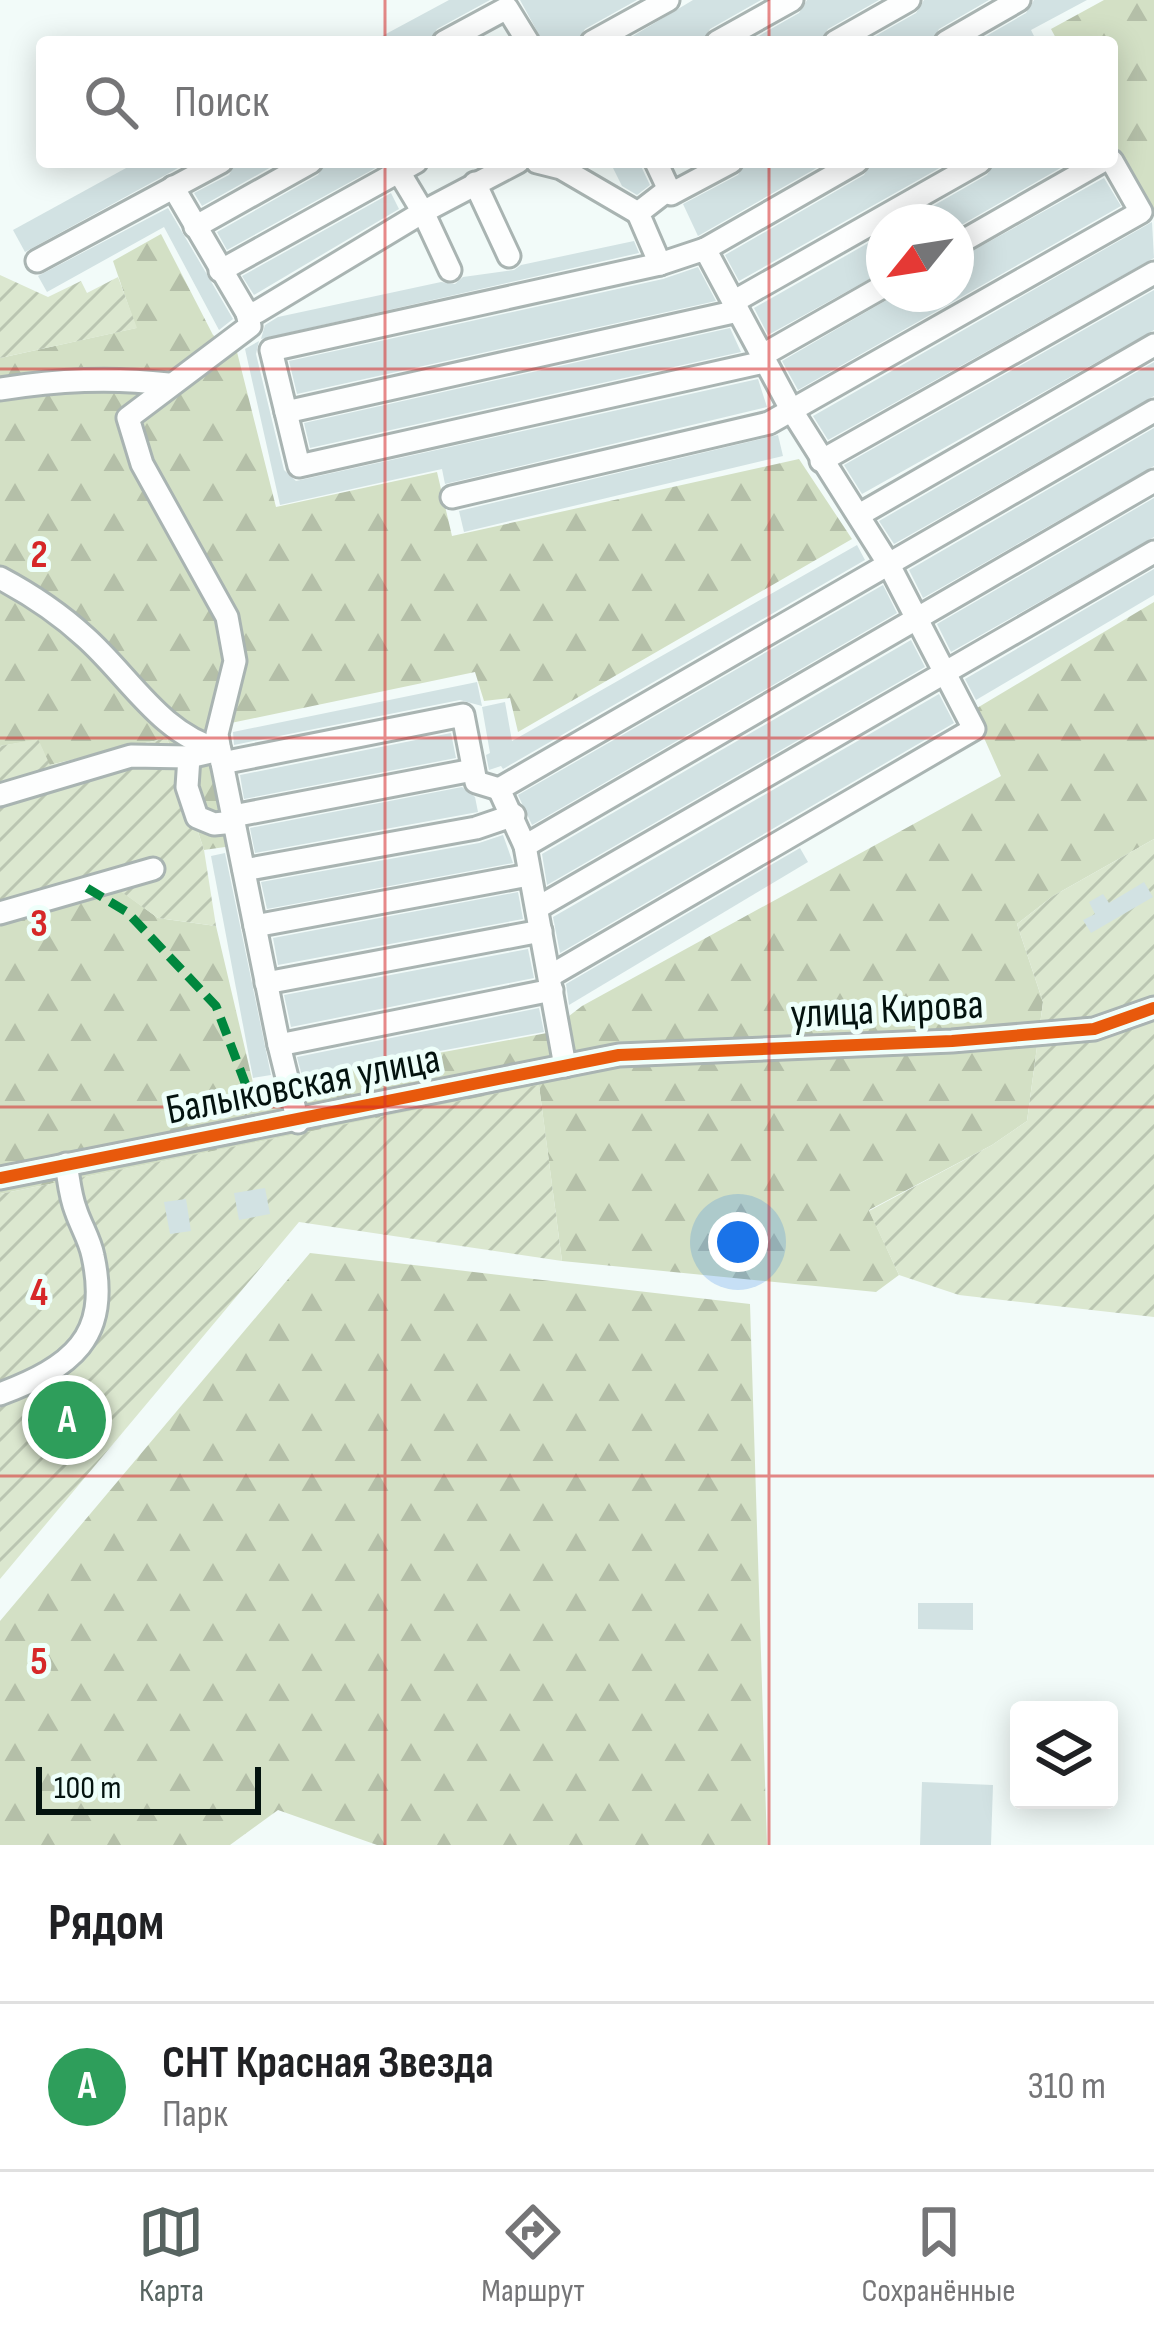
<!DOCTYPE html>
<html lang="ru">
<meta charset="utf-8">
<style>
body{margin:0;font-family:"Sofia Sans Condensed",sans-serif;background:#f2f2f2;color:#202124}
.controls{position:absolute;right:36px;bottom:36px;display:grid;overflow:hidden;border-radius:12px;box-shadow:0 6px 30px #0003}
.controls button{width:108px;height:108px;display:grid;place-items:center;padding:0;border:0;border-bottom:3px solid #e0e0e0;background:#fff;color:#202124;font:60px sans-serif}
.compass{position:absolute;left:866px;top:204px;width:108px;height:108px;border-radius:50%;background:#fff;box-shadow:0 6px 30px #0003;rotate:240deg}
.scale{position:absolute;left:36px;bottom:30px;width:225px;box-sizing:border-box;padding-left:12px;border:6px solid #04130f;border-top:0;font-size:33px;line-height:42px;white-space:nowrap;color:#04130f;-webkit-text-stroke:9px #eefffa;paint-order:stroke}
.you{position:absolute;left:738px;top:1242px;width:42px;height:42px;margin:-30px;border:9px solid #fff;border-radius:50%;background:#1a73e8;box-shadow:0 0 0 18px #1a73e833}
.badge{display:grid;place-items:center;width:78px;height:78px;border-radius:50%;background:#576461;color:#fff;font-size:39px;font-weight:700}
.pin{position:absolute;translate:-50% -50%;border:6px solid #fff;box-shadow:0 3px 12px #0006}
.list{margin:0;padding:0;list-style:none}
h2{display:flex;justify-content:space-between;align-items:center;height:156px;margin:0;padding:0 48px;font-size:51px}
h2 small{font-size:39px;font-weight:400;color:#757577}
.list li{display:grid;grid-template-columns:78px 1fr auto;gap:36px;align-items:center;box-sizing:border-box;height:168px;padding:0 48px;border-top:3px solid #e0e0e0}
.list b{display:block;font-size:45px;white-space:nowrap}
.list p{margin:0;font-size:39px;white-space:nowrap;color:#757577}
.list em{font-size:39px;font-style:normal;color:#757577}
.icon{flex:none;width:66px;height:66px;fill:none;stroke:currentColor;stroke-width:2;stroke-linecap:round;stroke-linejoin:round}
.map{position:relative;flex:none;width:1154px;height:1845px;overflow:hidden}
.search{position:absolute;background:#fff;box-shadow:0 6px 30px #0003;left:36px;right:36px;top:36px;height:132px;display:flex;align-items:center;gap:30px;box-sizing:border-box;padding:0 42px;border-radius:12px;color:#757577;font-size:45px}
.sheet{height:324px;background:#fff}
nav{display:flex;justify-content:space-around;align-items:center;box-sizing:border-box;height:168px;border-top:3px solid #e0e0e0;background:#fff;font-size:33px;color:#757577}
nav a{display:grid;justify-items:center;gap:6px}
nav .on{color:#576461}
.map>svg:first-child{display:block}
</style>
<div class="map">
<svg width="1154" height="1845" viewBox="0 0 1154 1845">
<defs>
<pattern id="forest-firs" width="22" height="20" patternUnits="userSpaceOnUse" patternTransform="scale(3)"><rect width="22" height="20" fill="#d3e0c5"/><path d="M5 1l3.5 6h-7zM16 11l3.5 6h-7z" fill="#b4bfa8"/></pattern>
<pattern id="garden-furrows" width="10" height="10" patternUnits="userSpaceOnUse" patternTransform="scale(3)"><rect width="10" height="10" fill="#dbe7cf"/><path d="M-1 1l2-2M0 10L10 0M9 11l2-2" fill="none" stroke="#bac5b1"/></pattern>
</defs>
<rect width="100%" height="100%" fill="#f2fbf9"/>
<!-- forest -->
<g fill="url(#forest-firs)">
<path d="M1104,0h50v213l-42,-75v-96h-54l-7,-13z"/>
<path d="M161,234l52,101 24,17 39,155 161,-35 15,64 347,-77 53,80 -334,193 -8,-34 -26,3 -9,-29 -268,56 25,118 -28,4 -37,-112 -118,27 -11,-25 -38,6v-388l136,-30 -23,-67z"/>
<path d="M1154,602v237l-101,57 -36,28 26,78 -16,119 -35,24 -123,65 30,65 -23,17 -314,-31 -23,-175 -539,108v-273l117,-33 41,30 58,8 38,161 293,-54 35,-27 419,-230 -29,-65z"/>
<path d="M310,1253l440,51 17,541h-390l-99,-35 -48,35h-230v-224z"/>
</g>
<!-- garden -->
<g fill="url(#garden-furrows)">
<path d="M0,275l48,22 33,-16 6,12 31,-16 19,51 -137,30z"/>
<path d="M167,738l37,112 12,76 -58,-8 -42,-30 -116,33v-175l38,-7 12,26z"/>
<path d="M1154,839v478l-195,-22 -60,-20 -30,-64 123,-66 35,-24 16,-119 -26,-78 36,-28z"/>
<path d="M539,1085l23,176 -263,-39 -299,357v-385z"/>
</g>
<!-- building -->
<g fill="#d2e2e3">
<path d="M449,0h41l-53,29 -8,13h-58z"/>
<path d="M520,0h117l-52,29 -8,13h-34z"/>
<path d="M693,0h68l-51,29 -8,13h-79z"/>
<path d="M807,0h72l-51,29 -8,13h-72l51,-29z"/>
<path d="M924,0h65l-50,29 -8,13h-66l51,-29z"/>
<path d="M1034,0h53l-56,30 6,12h-61l50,-29z"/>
<path d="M137,162h52l-164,90 -12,-22z"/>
<path d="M236,162h44l-78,44 -8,-13 35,-18z"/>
<path d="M326,162h52l1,4 -152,84 -10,-18 101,-57z"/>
<path d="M610,162h29l11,23 -13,10 -15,-9z"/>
<path d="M746,162h81l-129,74 -15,-32 55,-29z"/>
<path d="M872,162h78l-211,119 -14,-26 139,-80z"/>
<path d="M995,162h76l-115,66v-6h-51l82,-47z"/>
<path d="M1104,178l17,28 -323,184 -16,-29 115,-67h59v-34z"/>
<path d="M391,193l8,16 -145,86 -12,-19z"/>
<path d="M168,208l65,111 -14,11 -55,-103 -117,65 -9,-16z"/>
<path d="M1152,222l2,36 -326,182 -15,-24z"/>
<path d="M884,234v37l-116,64 -14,-27z"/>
<path d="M634,241l5,12 -378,86 4,-14 13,-8 163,-35 14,2 8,-7 51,-7 7,-5z"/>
<path d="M698,267l18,34 -419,93 -8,-33 374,-82z"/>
<path d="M1154,290v40l-292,164 -18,-29z"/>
<path d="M730,328l11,24 -431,96 -6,-25z"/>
<path d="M259,341l-3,13 28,116 12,11 462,-102 9,28 -322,77 -3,-15 -162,36 -35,-156z"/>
<path d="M1154,362v34l-260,148 -15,-23z"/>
<path d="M1154,428v38l-231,132 -14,-28z"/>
<path d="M778,435l5,21 -319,76 -5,-21z"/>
<path d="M1154,498v39l-203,115 -14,-28z"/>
<path d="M857,545l8,15 -362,209 -2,-3 -12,4 -3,-15 4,-2 -8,-46 23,-5 7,39z"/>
<path d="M1154,569v26l-178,105 -11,-21z"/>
<path d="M883,585l14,28 -365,212 -14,-30z"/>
<path d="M911,640l14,27 -378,218 -5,-31z"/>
<path d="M477,682l5,24 -22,-6 -226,45 -1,-13z"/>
<path d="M939,694l15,29 -394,230 -7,-36z"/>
<path d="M451,733l5,25 -212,41 -4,-24z"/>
<path d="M462,787l13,10 3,15 -223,41 -5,-25z"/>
<path d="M503,835l10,28 -246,46 -6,-27 218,-39z"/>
<path d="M800,848l8,14 -239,143 -3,-21z"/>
<path d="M225,853l46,222 -18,3 -42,-222z"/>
<path d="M1144,882l9,15 -62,36 -8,-13 12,-6 -6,-12 14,-8 6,9z"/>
<path d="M518,892l5,27 -245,46 -5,-27z"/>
<path d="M528,949l6,29 -243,49 -7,-32z"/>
<path d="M539,1008l5,24 -242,44 -5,-19z"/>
<path d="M265,1188l5,26 -31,6 -5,-27z"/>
<path d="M186,1199l5,32 -21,3 -6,-32z"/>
<path d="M918,1603h55v27l-55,-1z"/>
<path d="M922,1782l71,3 -2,60h-71z"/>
</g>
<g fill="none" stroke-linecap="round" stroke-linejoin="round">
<!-- minor casing -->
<g stroke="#a9b4b2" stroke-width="27">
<g id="minor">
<path d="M444,42l63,-34 21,34"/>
<path d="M592,42l76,-42"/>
<path d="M717,42l75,-42"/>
<path d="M835,42l74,-42"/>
<path d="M946,42l73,-42"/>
<path d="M393,162l30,50 27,58"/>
<path d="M537,162l24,6 77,45"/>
<path d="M656,162l15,32 60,-32"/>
<path d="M475,183l34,73"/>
<path d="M173,187l74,126 10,-1 166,-100 95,-50"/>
<path d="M195,227l116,-65"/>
<path d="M956,245l145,-83"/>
<path d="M705,249l152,-87"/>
<path d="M37,261l184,-99"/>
<path d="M660,264l-22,-51 31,-24"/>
<path d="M220,271l196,-109"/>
<path d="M733,302l247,-140"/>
<path d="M761,356l123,-70"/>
<path d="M0,389c58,-9 110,-12 168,-5"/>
<path d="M286,412l452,-101"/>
<path d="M821,461l333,-188"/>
<path d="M452,497l317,-74 372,-211 -29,-51"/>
<path d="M859,515l295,-170"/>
<path d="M0,578c30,16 60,36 85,59 44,39 75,97 135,113"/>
<path d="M189,757l-2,30 10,30 17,7 20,-2"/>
<path d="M222,763l-5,-29 18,-73 -8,-44 -85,-153 -14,-46 122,-92 -3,-13"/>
<path d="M0,795l131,-39 58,1 26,-6"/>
<path d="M233,816l240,-46"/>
<path d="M525,846l629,-365"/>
<path d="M244,870l232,-42 38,-13"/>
<path d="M537,908l617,-356"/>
<path d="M0,913l153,-44"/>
<path d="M255,926l274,-51"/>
<path d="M550,976l424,-247 -86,-166 -96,-152 -87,-162 -45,15 -389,86 28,116 465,-104"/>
<path d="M266,983l275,-52"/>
<path d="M279,1045l273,-55"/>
<path d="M565,1066l-40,-220 -26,-57 655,-378"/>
<path d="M298,1122l-19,-77 -57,-282 241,-48 13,67 23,7"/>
<path d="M0,1178l619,-123 333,-14 142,-12 60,-21"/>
<path d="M0,1394c71,-27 111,-56 93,-138 -3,-16 -12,-30 -17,-45 -6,-15 -7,-31 -10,-47"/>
</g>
</g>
<!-- minor -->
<use href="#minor" stroke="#fdfefe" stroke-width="21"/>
<!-- quiet -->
<path stroke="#00873e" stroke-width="9" stroke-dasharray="18 9" stroke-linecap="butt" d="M87,888l40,24 89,94 31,82 45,9"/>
<!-- cycleway casing -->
<g stroke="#eefffa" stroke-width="20">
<path id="cycleway" d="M0,1178l619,-123 333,-14 142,-12 60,-21"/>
</g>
<!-- cycleway -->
<use href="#cycleway" stroke="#e8590c" stroke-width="12"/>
</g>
<!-- grid -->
<path fill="none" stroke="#d62828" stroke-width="3" stroke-opacity="0.55" d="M385,0v42M769,0v42M385,162v1683M769,162v1683M0,369h1154M0,738h1154M0,1107h1154M0,1476h1154"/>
<g text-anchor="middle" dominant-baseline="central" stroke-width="10" stroke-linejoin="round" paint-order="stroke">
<!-- street labels -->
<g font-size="42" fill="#04130f" stroke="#eefffa">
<text transform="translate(887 1010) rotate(-3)">улица Кирова</text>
<text transform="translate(303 1085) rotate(-11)">Балыковская улица</text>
</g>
</g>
<g font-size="39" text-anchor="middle" font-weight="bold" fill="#d62828" stroke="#eefffa" stroke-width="10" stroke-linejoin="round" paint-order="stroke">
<text x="39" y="567">2</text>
<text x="39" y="936">3</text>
<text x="39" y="1305">4</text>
<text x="39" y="1674">5</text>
</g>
</svg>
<div class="controls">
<button><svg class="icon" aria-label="layers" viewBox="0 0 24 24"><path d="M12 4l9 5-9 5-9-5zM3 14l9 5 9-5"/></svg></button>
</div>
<svg class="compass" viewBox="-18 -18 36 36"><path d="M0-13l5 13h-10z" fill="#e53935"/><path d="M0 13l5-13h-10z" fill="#757577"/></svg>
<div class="scale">100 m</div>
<div class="you"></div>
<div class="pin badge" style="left:67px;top:1420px;background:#2e9e5b">A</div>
<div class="search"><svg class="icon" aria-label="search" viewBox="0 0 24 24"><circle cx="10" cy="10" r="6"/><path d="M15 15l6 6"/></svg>Поиск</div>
</div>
<section class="sheet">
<h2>Рядом<small></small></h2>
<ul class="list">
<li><span class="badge" style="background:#2e9e5b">A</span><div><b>СНТ Красная Звезда</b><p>Парк</p></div><em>310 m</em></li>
</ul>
</section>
<nav>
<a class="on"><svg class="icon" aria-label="map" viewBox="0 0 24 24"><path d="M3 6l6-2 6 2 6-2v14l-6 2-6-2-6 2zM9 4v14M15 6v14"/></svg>Карта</a>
<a><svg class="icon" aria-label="directions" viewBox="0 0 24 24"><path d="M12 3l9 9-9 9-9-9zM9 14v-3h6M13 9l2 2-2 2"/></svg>Маршрут</a>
<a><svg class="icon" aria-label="saved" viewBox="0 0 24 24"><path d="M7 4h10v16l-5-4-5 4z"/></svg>Сохранённые</a>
</nav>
